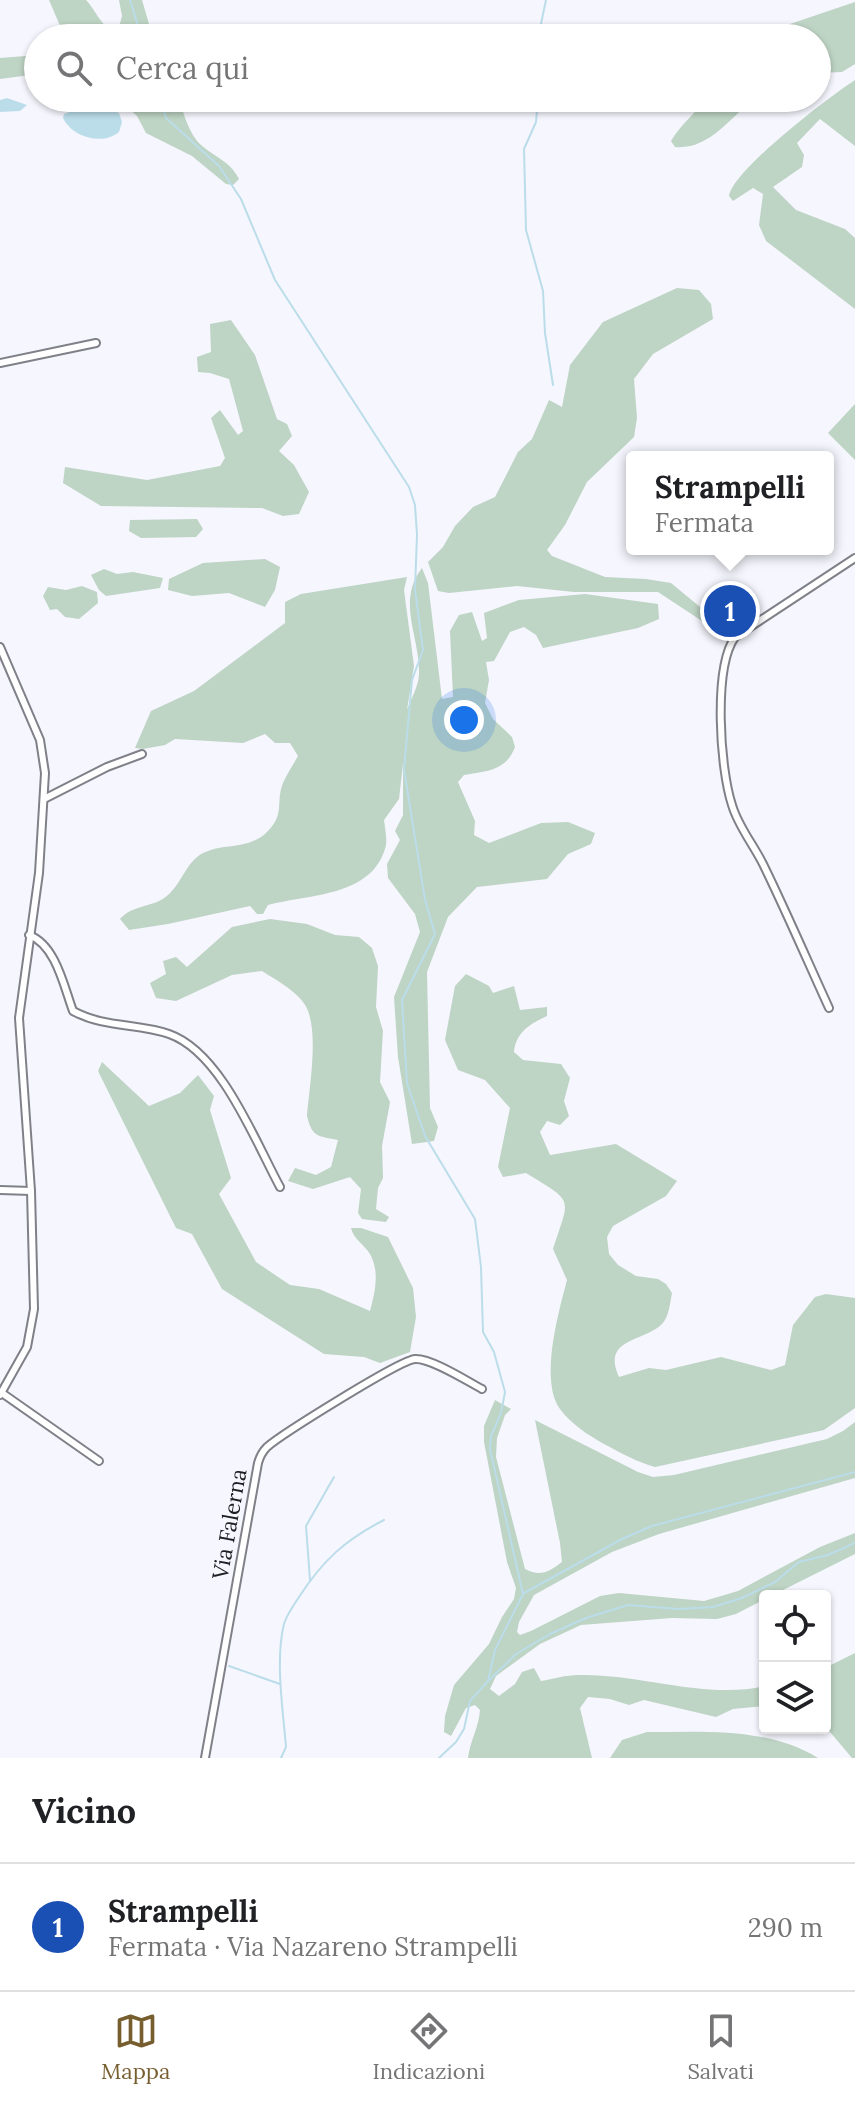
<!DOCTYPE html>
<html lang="it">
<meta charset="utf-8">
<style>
body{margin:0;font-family:Lora,serif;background:#f6f6f6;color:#202124}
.controls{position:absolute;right:24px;bottom:24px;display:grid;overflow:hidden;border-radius:8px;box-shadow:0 2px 6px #0004}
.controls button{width:72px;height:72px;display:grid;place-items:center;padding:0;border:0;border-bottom:2px solid #e0e0e0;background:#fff;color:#202124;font:40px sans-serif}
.you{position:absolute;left:464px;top:720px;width:28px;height:28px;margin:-20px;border:6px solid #fff;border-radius:50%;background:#1a73e8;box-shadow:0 0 0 12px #1a73e833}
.badge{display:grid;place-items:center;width:52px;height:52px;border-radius:50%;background:#775e2f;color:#fff;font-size:26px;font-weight:700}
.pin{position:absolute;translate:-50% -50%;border:4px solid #fff;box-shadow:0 2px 8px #0006}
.popup{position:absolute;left:626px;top:451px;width:208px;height:104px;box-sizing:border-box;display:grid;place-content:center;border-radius:8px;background:#fff;filter:drop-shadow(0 2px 6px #0005);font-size:26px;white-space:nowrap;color:#757577}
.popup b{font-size:30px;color:#202124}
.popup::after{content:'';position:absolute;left:50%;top:100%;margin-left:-16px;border:16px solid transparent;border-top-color:#fff}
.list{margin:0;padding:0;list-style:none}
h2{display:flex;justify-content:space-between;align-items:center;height:104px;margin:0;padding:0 32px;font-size:34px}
h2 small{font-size:26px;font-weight:400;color:#757577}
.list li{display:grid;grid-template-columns:52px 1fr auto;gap:24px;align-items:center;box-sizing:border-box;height:128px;padding:0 32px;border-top:2px solid #e0e0e0}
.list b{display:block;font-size:30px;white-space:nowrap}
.list p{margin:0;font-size:26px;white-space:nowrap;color:#757577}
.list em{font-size:26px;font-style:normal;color:#757577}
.icon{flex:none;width:44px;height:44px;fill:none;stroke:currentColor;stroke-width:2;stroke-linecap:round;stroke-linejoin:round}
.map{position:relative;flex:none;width:855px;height:1758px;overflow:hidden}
.search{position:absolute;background:#fff;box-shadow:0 2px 6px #0004;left:24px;right:24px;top:24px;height:88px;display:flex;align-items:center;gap:20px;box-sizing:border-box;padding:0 28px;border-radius:44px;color:#757577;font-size:30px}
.sheet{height:232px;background:#fff}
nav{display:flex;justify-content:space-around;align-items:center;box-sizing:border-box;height:112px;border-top:2px solid #e0e0e0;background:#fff;font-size:22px;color:#757577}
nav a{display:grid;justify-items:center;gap:4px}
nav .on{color:#775e2f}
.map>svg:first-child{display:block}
</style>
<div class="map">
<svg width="855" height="1758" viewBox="0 0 855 1758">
<rect width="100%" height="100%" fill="#f6f6fe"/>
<!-- green -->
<g fill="#bed4c4">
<path d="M49,0h37c10,10 18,33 32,31l4,-15 -3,-16h23l7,24 10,14h-91l-7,-10z"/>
<path d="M855,2v62l-13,8 -25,1v-35h-49l16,-12z"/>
<path d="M38,55v19l-38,5v-21z"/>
<path d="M855,80v66l-35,-27 -23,24 7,12 -2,12 -29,20 23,23 49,19 10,9v71l-89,-68 -7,-16 4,-31 -10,-6 -20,13 -4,-5c4,-26 101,-100 126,-116z"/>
<path d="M106,98h74c2,14 10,37 21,47 15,13 29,16 38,34l-6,6 -7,-1 -34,-28 -46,-23 -9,-17 -15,-14z"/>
<path d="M706,98h48c-24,21 -46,52 -79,49l-4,-6c9,-16 25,-28 35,-43z"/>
<path d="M677,288l22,2 12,14 2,15 -60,35 -19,25 3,39 -3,19 -47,45 -22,43 -18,25 5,6 53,21 41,2 25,4 46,38 -3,3 -9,-1 -47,-31h-84l-57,-6 -68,7 -11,-2 -10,-29 15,-15 12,-21 18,-19 22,-10 23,-45 14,-13 17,-39 13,7 8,-42 33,-43z"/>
<path d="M231,320l24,35 22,64 10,5 5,12 -13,15 15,14 15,27 -10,22 -16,2 -21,-8 -161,-2 -38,-23 2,-16 82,13 73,-14 5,-8 -14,-40 9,-8 18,25 5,-4 -14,-52 -19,-6 -12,-1 -1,-15 14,-5 -1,-28z"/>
<path d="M855,404v56l-27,-27z"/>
<path d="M197,519l6,10 -7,8 -55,1 -12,-7 1,-11z"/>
<path d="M265,559l15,8 -5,23 -10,17 -36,-14 -37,3 -24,-6 1,-11 34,-16z"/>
<path d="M422,568l6,15 14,116 11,-2 -3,-66 9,-16 13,-3 10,29 5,-3 -3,-25 35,-13 66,-6 73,10 1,15 -21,9 -95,20 -7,-13 -12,-8 -14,5 -16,29 -8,1 3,18 -4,23 8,16 19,18 3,10c-9,24 -28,24 -51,28l-6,7 17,39 -1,14 15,8 52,-20 27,-1 27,11 -4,11 -23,10 -21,25 -70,8 -29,30 -21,55 3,136 8,19 -4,14 -22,3 -14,-87 -4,-60 26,-65 -5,-18 -27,-36 -1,-14 13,-24 -5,-9 8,-16v-51l-4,35 -15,21c1,8 3,18 2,25 -12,52 -77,49 -118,60l-5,9h-6l-7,-8 -82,18 -39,6 -9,-11c13,-15 34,-11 48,-24 14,-12 18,-33 35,-42 20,-10 44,-3 63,-20 20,-19 9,-30 17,-50 4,-9 10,-18 15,-27l-8,-13h-15l-10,-9 -22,9 -68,-4 -10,6 -22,4 -8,-1 16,-37 43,-20 91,-68v-21l16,-8 106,-17 -3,13 10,76 -7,44c4,-11 12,-25 12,-36 1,-38 -23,-72 3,-106z"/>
<path d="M104,569l13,5 16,-2 30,6 -3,10 -54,8 -7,-6 -8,-15z"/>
<path d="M82,586l15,6 1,11 -19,16 -14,-2 -8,-8 -7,1 -7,-14 5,-9 18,3z"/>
<path d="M270,919l37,5 28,11 24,2 13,11 6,18 -2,41 7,24 -3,51 10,20 -8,44 1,32 -5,10 -2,21 13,8 -3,5 -24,-3 -4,-6 3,-24 -11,-12 -37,12 -25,-8 7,-13 21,7 15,-8 7,-27c-19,-4 -26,-2 -31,-24 2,-28 14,-92 -4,-114 -10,-13 -27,-22 -41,-31l-30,4 -56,26 -20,-3 -6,-15 16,-9 -3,-13 13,-4 11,10 45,-40z"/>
<path d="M466,974l23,12 4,7 21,-7 6,24 27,-3v9c-17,8 -31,16 -33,36l9,8 38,4 9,14 -6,23 5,15 -9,9 -13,-4 -7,11 10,23 66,-11 61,37 -11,15 -53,30 -6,11 2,17 9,11 18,11 22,3 8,5 6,9c-2,10 -3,24 -10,31 -18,18 -61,14 -43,53l30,-9 17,2 55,-13 50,13 14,-5 8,-40 22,-28 11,-3 29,4v110l-31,22 -169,37c-18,-5 -34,-14 -51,-23 -16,-9 -33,-20 -44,-35 -21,-29 -1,-98 7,-129l-14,-31c17,-53 22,-46 -27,-76l-23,4 -5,-10 12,-59 -25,-28 -27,-10 -13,-30 10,-54z"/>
<path d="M102,1062l47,44 31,-13 18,-18 16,21 -4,14 21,68 -12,16 37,68 34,23 29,4 51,22c5,-19 10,-39 0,-57 -6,-10 -16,-14 -19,-26h10l27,9 25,51 3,29 -6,35 -30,11 -16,-6 -40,-3 -102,-65 -30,-55 -16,-6 -78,-157z"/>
<path d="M495,1400l16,9 -6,6 -8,23 -1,19 29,112c15,8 24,3 37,-7l-2,-19 -25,-123 103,52 15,5 21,-2 153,-36 16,-8 12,-9v56l-196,56 -47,18 -78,43 -15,27 -2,10 3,3 11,-4 69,-35 19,-3 85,8 34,-10 82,-44 35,-14v21l-84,42h-6v3l-29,15 -19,5 -45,-1 -91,7 -41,19 -44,32 -6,13 9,7 16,-12 7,-12 12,-4 7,13c12,-2 25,-6 37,-6 60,-2 128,25 187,11v20l-32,3 -17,8 -72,-17 -15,5 -19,-6 -22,-2 -8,11 12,50h-124c2,-17 11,-31 12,-48l-5,-5 -9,3 -15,28 -7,-4 1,-16 9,-31 35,-41 13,-27 12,-18 2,-11 -9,-26 -23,-120v-16z"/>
<path d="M855,1653v105h-3l-27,-32v-58z"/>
<path d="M647,1732c58,0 120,-5 171,26h-208l12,-18z"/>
</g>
<!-- water -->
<g fill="#bbddea">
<path d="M7,98l20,7 -7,6 -20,1v-12z"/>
<path d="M83,107l25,1 11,5 3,9 -3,10c-17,14 -47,5 -56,-14l1,-4z"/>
</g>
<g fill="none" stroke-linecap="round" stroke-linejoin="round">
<!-- stream -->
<g stroke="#bbddea" stroke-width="2">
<path d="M130,0l12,38"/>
<path d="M538,38l8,-38"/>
<path d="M160,98l6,20 53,48 22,33 34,81 134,207 6,18 2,30 -2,54 8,61 -11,30 -8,89 21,131 10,34 -33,66 5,83 18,53 50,83 6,48 2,65 11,20 11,40 -4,21 -10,23 -1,13 33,145 -28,56 -7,31"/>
<path d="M538,98l-2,24 -12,27 2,81 17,61 2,42 8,52"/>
<path d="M310,1580l-4,-54 28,-49"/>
<path d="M524,1593l98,-54 30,-13 203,-54"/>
<path d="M229,1666l51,18"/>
<path d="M281,1758l5,-11c-3,-37 -11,-87 -2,-123 3,-10 10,-19 15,-27 24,-37 46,-57 85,-77"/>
<path d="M439,1758l17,-16 8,-13 6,-28 18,-20 28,-27 34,-20 36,-16 42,-13 51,4 34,-2 29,-9 33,-16 24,-20 29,-7 27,-12"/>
</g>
<!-- street casing -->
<g stroke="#808089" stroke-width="10">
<g id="street">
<path d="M0,363l96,-20"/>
<path d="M0,647l40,93 5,33 -6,100 -20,145 12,173 3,118 -7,38 -27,48"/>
<path d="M44,799l63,-32 35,-13"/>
<path d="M29,935c27,10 35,52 44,76 31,17 64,12 96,23 52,18 86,107 111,153"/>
<path d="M829,1008c-22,-48 -43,-97 -66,-144 -10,-20 -25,-38 -31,-59 -12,-36 -19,-137 3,-168l120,-79"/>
<path d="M0,1190l31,1"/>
<path d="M2,1393l97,68"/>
<path d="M205,1758l53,-295c2,-7 4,-11 9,-16 15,-13 133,-87 148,-88 16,-1 52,22 67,30"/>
</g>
</g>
<!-- street -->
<use href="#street" stroke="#fff" stroke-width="6"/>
</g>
<g text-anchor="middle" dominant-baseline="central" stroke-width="6" stroke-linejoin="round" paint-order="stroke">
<!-- street labels -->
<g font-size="22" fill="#202024" stroke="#f6f6fe">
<text transform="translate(229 1524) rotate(-80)">Via Falerna</text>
</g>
</g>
</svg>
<div class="controls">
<button><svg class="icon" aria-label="locate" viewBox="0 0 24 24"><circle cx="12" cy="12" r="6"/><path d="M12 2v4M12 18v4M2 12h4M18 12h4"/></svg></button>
<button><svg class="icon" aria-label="layers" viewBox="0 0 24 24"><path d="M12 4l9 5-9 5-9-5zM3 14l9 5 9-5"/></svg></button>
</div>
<div class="you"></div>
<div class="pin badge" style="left:730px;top:611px;background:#1a4fb4">1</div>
<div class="popup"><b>Strampelli</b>Fermata</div>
<div class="search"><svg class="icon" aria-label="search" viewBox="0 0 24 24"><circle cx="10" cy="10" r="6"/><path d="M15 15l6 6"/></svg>Cerca qui</div>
</div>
<section class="sheet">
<h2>Vicino<small></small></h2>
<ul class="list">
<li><span class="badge" style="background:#1a4fb4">1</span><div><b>Strampelli</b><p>Fermata · Via Nazareno Strampelli</p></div><em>290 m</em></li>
</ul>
</section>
<nav>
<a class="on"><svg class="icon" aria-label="map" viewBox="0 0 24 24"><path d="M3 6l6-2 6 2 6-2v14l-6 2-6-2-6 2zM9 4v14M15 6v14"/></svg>Mappa</a>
<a><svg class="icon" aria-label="directions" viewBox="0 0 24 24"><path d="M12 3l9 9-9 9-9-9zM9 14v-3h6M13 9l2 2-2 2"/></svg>Indicazioni</a>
<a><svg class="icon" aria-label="saved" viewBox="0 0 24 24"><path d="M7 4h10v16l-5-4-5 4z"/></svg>Salvati</a>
</nav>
